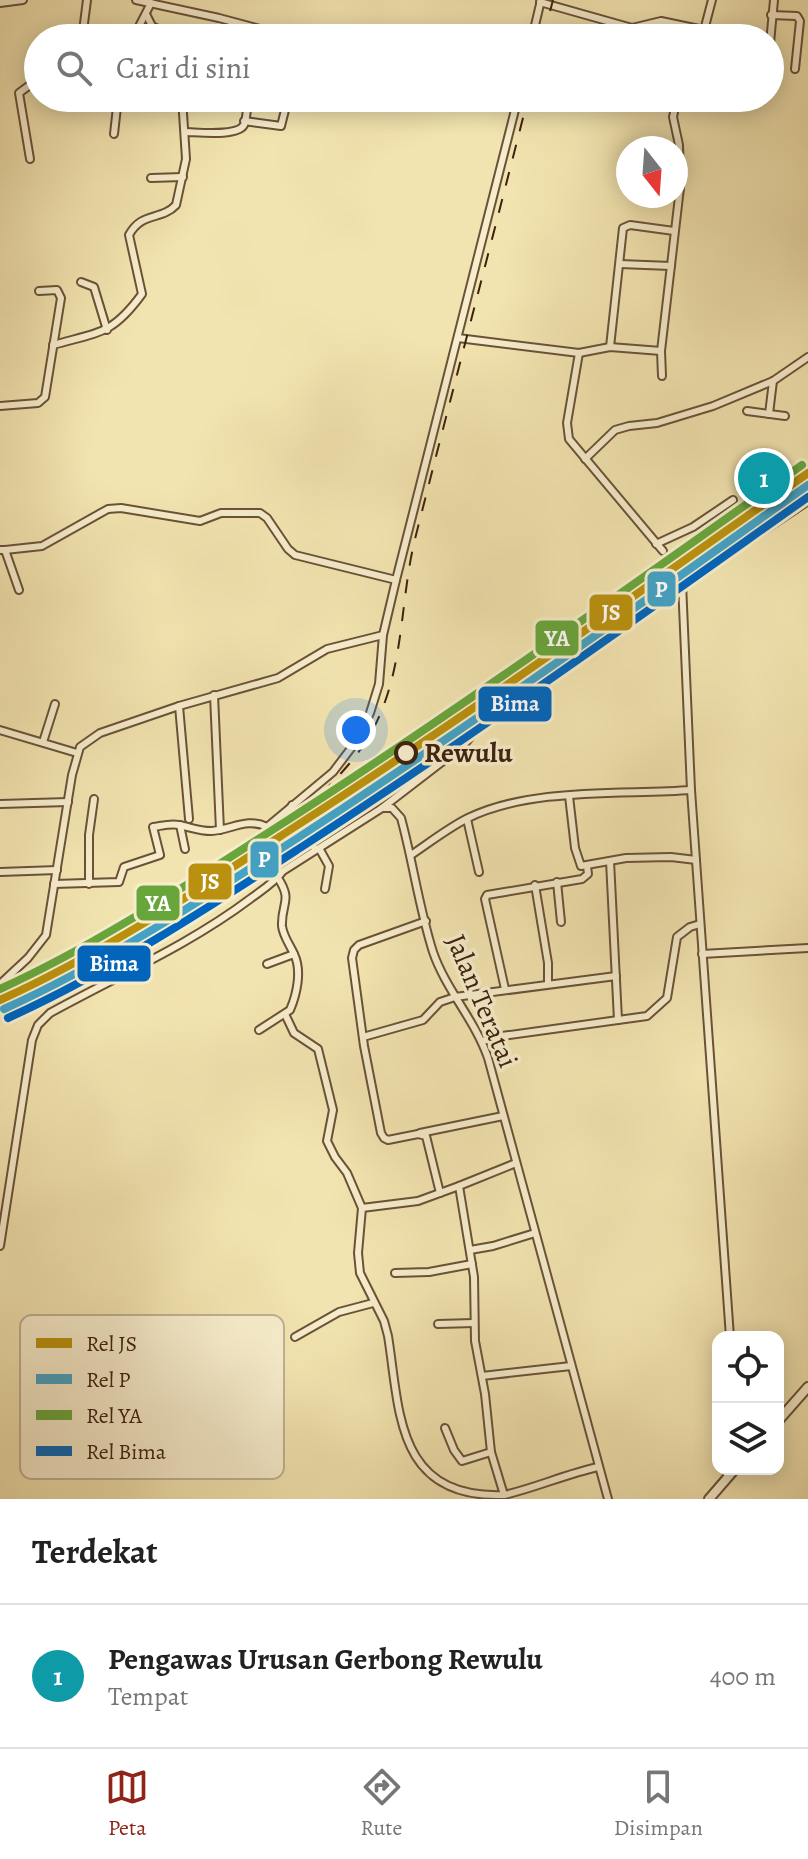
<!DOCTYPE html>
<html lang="id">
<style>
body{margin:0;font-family:Alegreya,serif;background:#f2f2f2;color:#222}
.controls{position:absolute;right:24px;bottom:24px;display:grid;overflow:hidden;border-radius:16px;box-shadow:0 4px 20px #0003}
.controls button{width:72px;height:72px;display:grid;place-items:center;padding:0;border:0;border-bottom:2px solid #e0e0e0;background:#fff;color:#222;font:40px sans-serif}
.compass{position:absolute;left:616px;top:136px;width:72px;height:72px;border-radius:50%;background:#fff;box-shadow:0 4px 20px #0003;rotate:163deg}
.you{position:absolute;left:356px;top:730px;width:28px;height:28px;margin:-20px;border:6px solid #fff;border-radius:50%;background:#1a73e8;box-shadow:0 0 0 12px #1a73e833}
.badge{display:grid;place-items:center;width:52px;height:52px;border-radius:50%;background:#8f2418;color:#fff;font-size:26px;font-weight:700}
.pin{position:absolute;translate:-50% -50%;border:4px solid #fff;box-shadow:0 2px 8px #0006}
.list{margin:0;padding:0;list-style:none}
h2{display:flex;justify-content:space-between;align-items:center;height:104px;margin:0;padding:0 32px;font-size:34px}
h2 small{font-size:26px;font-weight:400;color:#767676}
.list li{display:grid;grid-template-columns:52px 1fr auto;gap:24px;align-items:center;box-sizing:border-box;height:144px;padding:0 32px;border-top:2px solid #e0e0e0}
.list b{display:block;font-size:30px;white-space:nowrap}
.list p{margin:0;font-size:26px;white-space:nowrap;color:#767676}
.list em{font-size:26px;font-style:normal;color:#767676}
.icon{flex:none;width:44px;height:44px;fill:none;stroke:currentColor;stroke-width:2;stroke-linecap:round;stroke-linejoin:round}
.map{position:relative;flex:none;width:808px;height:1499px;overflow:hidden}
.search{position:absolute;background:#fff;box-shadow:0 4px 20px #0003;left:24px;right:24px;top:24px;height:88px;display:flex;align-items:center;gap:20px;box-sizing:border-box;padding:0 28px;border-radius:44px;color:#767676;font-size:30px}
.sheet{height:248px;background:#fff}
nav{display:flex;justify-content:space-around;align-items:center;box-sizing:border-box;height:112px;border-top:2px solid #e0e0e0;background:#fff;font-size:22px;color:#767676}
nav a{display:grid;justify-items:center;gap:4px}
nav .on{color:#8f2418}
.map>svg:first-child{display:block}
</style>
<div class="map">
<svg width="808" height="1499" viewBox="0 0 808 1499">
<rect width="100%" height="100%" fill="#f2e4b0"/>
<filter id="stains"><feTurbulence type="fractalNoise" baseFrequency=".0025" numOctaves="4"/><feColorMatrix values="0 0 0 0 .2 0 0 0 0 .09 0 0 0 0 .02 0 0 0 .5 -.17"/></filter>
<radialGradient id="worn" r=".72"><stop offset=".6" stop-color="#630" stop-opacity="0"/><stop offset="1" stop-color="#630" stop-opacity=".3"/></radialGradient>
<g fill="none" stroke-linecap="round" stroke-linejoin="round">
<!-- minor-tunnel -->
<path stroke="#cebd90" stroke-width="6" stroke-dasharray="6 3" stroke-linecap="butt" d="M663,551l16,23"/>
<!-- minor casing -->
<g stroke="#6a5238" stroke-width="10">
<g id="minor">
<path d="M136,0l83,18 75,20"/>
<path d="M540,2l92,26 29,-7 43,9"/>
<path d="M0,3l23,-3"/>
<path d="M146,14l6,12 22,12"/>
<path d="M771,15l26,1 3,5 -5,48"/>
<path d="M80,38l3,-7 4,-31"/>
<path d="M133,38l18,-35"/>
<path d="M231,38l1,-16"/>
<path d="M532,38l9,-38"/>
<path d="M702,38l10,-38"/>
<path d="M770,43l4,-43"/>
<path d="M743,104l4,-6"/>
<path d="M244,121l37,5 7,-28"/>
<path d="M185,132c12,0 52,5 59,-7 3,-7 3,-19 4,-27"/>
<path d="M114,134l4,-36"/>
<path d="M30,159l-11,-66 19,-14"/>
<path d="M151,178l32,-1"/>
<path d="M620,264l51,2"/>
<path d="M81,282l13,5 13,43"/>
<path d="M458,338l121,15 31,-6 51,4"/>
<path d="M53,345c46,-13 59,-10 89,-51l-13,-59c13,-24 32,-14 47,-30l10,-46 -4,-61"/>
<path d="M610,347l13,-119 7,-3 44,6"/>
<path d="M579,353l-12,70 2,16 94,112"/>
<path d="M662,376l-1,-25 19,-163 -1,-43 -6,-28 4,-19"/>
<path d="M0,406l38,-3 7,-6 16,-99 -4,-8 -18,1"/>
<path d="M747,411l38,5"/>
<path d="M769,414l4,-33"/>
<path d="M585,459l30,-29 14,-4 28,-3 56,-17 60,-25 35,-24"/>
<path d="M656,544l37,-17 40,-27"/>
<path d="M0,550h5l14,40"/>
<path d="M5,550l37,-4 66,-37 13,-1 79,13 21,-8h39l7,5 21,31 7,6 101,25"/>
<path d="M679,574l3,9 9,207 39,547"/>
<path d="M214,695l6,135"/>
<path d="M179,706l10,113"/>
<path d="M0,730l77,23"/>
<path d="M43,742l12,-38"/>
<path d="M569,796l6,52 6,18 45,-8 45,-1 25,3"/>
<path d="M0,804l68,-2"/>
<path d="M292,805l-2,5 25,39"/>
<path d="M382,808h10l9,10c12,44 18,90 32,134 13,38 42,68 55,106l120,441"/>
<path d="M467,819l12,53"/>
<path d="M180,825l5,24"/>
<path d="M319,848l10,18 -4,23"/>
<path d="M411,855c18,-12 37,-27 57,-37 64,-31 153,-23 223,-28"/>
<path d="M610,861l8,159"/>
<path d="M0,872l57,-2"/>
<path d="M557,882l4,40"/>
<path d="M54,884l65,-2 5,-15 36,-12 -7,-28c8,-1 18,-4 26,-2 11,2 20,6 32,6 20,-1 36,-14 56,-4l66,-55 25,-33 12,-26 9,-29 4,-49 13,-55 122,-482"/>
<path d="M89,884v-49l5,-36"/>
<path d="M535,885l13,78v20"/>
<path d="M426,921l-67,24 -5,5 -2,8 12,88 17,87 3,5 4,2 30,-6 8,2 14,57"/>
<path d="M702,954l106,-6"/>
<path d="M267,964l27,-10"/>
<path d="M0,984l28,-26 18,-23 26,-160 8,-28 20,-14 79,-27 99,-28 49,-29 56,-14"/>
<path d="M505,989l-20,-90 2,-4 95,-16 6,-5 -1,-8"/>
<path d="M285,1014l9,19 24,16 15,61 -6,31 8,16 12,16 15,35 -4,45 2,20 24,48 4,15c12,74 7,163 116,159 31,-7 62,-21 94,-28"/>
<path d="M259,1030l31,-20c7,-16 12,-40 4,-56 -4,-9 -11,-18 -12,-28 -1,-23 11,-25 -4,-48"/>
<path d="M363,1037l60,-17 17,-18 15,-5 161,-21"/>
<path d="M482,1041l20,-5 145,-20 20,-18 10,-61 13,-10 10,-3"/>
<path d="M420,1133l83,-17"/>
<path d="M362,1208l56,-7 41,-15"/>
<path d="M0,1246l32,-206 6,-15 12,-12c67,-37 139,-68 200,-114 12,-9 24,-16 33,-28l99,-63 82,-63 12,-15 81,-64 64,-39 49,-36 12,-1 3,-7 123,-82"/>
<path d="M470,1250l23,-4 42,-13"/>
<path d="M395,1273l34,-1 43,-8"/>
<path d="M438,1324l36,-1"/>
<path d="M295,1337l44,-25 34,-9"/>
<path d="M482,1376l89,-10"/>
<path d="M445,1428l9,22 8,11 29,-9"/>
<path d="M504,1495l-13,-43 -6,-58 -10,-53 -1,-64 -15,-91 57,-23"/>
</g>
</g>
<!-- tertiary casing -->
<g stroke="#6a5238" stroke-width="12">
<g id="tertiary">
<path d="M778,1421l30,-34"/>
<path d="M709,1499l26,-30"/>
</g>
</g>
<!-- minor -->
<use href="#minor" stroke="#f7edcc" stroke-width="6"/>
<!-- tertiary -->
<use href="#tertiary" stroke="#f7edcc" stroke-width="8"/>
<!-- rail -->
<g stroke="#3d2110" stroke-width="2" stroke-dasharray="14 14" stroke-linecap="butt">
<path d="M543,38l10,-38"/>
<path d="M321,794c25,-25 47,-49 60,-82 23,-55 20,-116 34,-173 37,-147 76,-294 113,-441"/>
</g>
<!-- rail-1 casing -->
<g stroke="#f7edcc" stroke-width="14">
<path id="rail-1" d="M0,1000c103,-47 198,-110 293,-172 176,-113 345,-235 515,-355"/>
</g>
<!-- rail-2 casing -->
<g stroke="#f7edcc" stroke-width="14">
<path id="rail-2" d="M4,1009c103,-47 197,-109 292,-170 174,-113 343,-234 512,-354"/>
</g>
<!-- rail-3 casing -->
<g stroke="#f7edcc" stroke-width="14">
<path id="rail-3" d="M0,989c101,-46 194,-109 288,-169 175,-113 344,-235 514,-355"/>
</g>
<!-- rail-4 casing -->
<g stroke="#f7edcc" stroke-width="14">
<path id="rail-4" d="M8,1018c103,-47 198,-109 292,-170 173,-112 340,-232 508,-351"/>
</g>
<!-- rail-1 -->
<use href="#rail-1" stroke="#b9910e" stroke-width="8"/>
<!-- rail-2 -->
<use href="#rail-2" stroke="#43a2c5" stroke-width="8"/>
<!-- rail-3 -->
<use href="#rail-3" stroke="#68a63c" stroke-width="8"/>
<!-- rail-4 -->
<use href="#rail-4" stroke="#0065bd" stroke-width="8"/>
</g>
<!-- markers -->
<circle fill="#f7edcc" stroke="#3d2110" stroke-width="4" cx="406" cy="753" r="10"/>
<g text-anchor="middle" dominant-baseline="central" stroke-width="7" stroke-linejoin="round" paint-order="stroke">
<!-- stop labels -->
<g font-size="28" font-weight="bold" fill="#3d2110" stroke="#f7edcc" text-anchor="start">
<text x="424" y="753">Rewulu</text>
</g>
<!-- street labels -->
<g font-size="28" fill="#3d2110" stroke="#f7edcc">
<text transform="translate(482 1001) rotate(67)">Jalan Teratai</text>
</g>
</g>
<!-- legend -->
<rect x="20" y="1315" width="264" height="164" rx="12" fill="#f7edcc" stroke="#bfb094" stroke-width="2"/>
<rect x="36" y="1338" width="36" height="10" fill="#b9910e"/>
<rect x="36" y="1374" width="36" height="10" fill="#43a2c5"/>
<rect x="36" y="1410" width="36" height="10" fill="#68a63c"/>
<rect x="36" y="1446" width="36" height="10" fill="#0065bd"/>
<g font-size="22" fill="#3d2110">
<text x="86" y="1351">Rel JS</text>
<text x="86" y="1387">Rel P</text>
<text x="86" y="1423">Rel YA</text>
<text x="86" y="1459">Rel Bima</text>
</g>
<g stroke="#f7edcc" stroke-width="3">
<rect x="646" y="570" width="31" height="38" rx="8" fill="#43a2c5"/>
<rect x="588" y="593" width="46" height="39" rx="8" fill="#b9910e"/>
<rect x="534" y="619" width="46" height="38" rx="8" fill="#68a63c"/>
<rect x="477" y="685" width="76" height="38" rx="8" fill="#0065bd"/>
<rect x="249" y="840" width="31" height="39" rx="8" fill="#43a2c5"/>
<rect x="187" y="862" width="46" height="39" rx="8" fill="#b9910e"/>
<rect x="135" y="884" width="46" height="38" rx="8" fill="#68a63c"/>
<rect x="76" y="944" width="76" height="39" rx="8" fill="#0065bd"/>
</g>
<g font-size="22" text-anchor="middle" font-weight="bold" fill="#fff">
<text x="661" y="597">P</text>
<text x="611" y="620">JS</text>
<text x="557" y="646">YA</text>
<text x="515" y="711">Bima</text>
<text x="264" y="867">P</text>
<text x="210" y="889">JS</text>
<text x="158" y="911">YA</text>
<text x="114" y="971">Bima</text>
</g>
<rect width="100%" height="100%" filter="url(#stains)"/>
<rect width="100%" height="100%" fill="url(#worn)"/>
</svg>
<div class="controls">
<button><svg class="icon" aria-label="locate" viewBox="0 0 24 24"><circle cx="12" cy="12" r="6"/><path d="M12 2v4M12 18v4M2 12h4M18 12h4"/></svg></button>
<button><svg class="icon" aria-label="layers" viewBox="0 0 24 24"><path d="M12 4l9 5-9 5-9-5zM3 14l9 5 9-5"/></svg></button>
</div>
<svg class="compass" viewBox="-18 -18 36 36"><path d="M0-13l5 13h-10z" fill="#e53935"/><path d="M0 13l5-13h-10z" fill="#767676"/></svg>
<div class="you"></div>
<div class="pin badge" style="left:764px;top:478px;background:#0f9aa8">1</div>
<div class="search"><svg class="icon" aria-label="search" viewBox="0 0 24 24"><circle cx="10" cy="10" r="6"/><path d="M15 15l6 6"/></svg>Cari di sini</div>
</div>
<section class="sheet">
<h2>Terdekat<small></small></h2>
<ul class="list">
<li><span class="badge" style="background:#0f9aa8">1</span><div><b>Pengawas Urusan Gerbong Rewulu</b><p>Tempat</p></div><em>400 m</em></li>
</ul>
</section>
<nav>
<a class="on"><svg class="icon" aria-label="map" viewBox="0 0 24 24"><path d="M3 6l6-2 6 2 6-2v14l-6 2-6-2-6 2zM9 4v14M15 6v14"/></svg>Peta</a>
<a><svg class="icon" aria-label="directions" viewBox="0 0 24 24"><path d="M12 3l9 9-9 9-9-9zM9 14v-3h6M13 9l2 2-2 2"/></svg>Rute</a>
<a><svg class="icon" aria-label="saved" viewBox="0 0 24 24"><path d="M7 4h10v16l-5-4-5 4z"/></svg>Disimpan</a>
</nav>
